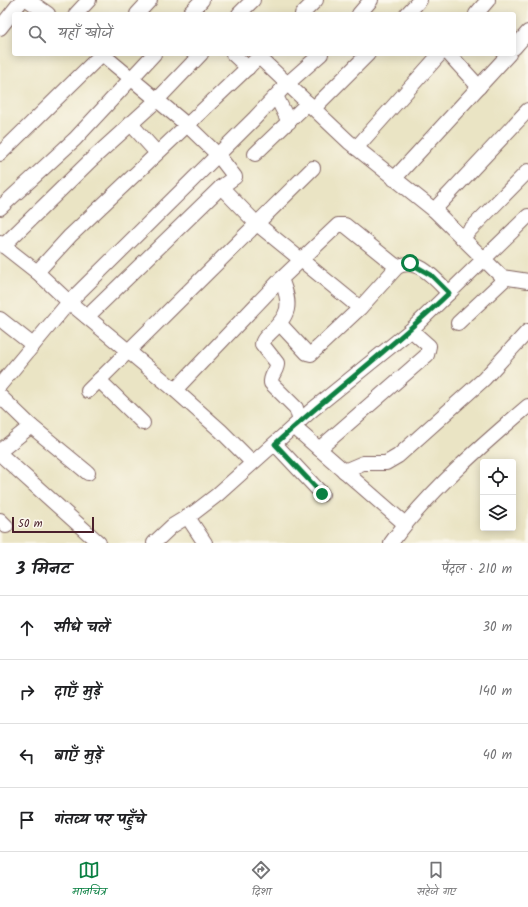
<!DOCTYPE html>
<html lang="hi">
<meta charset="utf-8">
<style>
body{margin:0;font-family:Kalam,"Playpen Sans Deva",sans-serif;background:#f2f2f2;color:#202124}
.controls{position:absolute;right:12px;bottom:12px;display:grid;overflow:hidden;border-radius:4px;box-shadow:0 2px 10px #0003}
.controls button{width:36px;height:36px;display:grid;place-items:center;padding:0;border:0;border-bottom:1px solid #e0e0e0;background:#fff;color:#202124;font:20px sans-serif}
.scale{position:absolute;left:12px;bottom:10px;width:82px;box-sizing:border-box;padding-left:4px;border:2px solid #4a1f2b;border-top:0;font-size:11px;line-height:14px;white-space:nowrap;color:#4a1f2b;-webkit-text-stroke:3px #fbf7ec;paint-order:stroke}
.stop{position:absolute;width:12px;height:12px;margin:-9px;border:3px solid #0b8043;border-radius:50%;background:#fff}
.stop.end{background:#0b8043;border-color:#fff;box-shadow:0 1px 4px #0008}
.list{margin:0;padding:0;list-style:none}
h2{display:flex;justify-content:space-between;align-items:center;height:52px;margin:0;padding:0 16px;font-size:17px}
h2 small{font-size:13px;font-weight:400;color:#757577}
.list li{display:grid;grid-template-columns:26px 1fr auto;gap:12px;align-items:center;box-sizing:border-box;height:64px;padding:0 16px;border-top:1px solid #e0e0e0}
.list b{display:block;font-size:15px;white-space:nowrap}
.list em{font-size:13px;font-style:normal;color:#757577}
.icon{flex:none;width:22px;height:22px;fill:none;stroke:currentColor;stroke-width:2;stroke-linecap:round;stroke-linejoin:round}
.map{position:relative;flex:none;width:528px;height:543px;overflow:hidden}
.search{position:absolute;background:#fff;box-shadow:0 2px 10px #0003;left:12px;right:12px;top:12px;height:44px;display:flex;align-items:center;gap:10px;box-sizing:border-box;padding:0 14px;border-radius:4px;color:#757577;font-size:15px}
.sheet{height:308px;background:#fff}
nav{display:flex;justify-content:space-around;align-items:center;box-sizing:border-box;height:56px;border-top:1px solid #e0e0e0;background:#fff;font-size:11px;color:#757577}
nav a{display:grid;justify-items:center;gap:2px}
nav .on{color:#0b8043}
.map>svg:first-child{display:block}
</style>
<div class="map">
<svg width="528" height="543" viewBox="0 0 528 543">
<rect width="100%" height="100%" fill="#fbf7ec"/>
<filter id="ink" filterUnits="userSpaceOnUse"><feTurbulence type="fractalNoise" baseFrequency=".025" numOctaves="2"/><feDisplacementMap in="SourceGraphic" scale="8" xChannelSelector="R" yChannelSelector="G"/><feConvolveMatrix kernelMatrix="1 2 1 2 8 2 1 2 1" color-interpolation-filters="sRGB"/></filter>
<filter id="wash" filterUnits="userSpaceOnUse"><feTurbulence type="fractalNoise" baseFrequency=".012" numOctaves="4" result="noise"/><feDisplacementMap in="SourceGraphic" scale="16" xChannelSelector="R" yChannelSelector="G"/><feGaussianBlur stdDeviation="0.9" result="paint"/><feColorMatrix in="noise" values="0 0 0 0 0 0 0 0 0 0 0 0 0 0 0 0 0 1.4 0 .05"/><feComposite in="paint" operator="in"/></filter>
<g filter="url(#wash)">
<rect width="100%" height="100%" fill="#eae4c4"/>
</g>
<g filter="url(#ink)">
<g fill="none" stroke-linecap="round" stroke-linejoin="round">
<!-- minor casing -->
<g stroke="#826461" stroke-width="16">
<g id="minor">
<path d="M28,0l20,14"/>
<path d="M76,14l13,-14"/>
<path d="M137,14l13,-14"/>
<path d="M189,14l13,-14"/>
<path d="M239,14l14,-14"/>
<path d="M302,14l14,-14"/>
<path d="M359,14l12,-14"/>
<path d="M407,14l13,-14"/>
<path d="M476,14l12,-14"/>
<path d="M0,28l22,-28"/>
<path d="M514,48l14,-16"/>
<path d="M233,54l15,14"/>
<path d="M449,54l30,33"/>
<path d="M259,57l90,85 85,68 94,-100"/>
<path d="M276,96l13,26"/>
<path d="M314,108l54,-54"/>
<path d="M130,123l27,30"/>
<path d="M356,148l84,-94"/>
<path d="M0,154l102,-100"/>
<path d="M255,154l53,-51"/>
<path d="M394,179l115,-125"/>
<path d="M221,187l35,36 104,85 37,-41c20,-11 39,13 52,26"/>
<path d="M0,208l75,-69 79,-85"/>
<path d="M434,210l68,67 26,4"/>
<path d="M462,238l66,-67"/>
<path d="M0,243l37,29 32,30 106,88 46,41 31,31"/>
<path d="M3,246l88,-86 65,-59 45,-47"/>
<path d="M37,272l33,-36 192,-182"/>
<path d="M281,279c11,27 9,35 -12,55 -3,3 -6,5 -7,10l15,19c1,7 -7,12 -6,20l25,25 4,13"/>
<path d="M87,317l134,-130 14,-10 -17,-22 -31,-30 -85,-71"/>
<path d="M0,319l33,26"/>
<path d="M458,323l48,-45"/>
<path d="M280,324l27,29 4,1 49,-46"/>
<path d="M99,380l44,43"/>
<path d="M0,385l69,-83 185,-183 33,-35 34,-30"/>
<path d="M175,390l106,-111 57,-54h7l52,42"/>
<path d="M88,391l225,-223"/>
<path d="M0,396l31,30 57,47"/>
<path d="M294,427l111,97"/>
<path d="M275,444l47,50"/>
<path d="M319,449l108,-94 2,-9 -18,-16"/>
<path d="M0,451l31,-25"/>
<path d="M0,454l99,89"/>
<path d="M344,471l19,-8h23l12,-7 86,-77 44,-48"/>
<path d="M187,516l18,27"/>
<path d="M0,520l6,6"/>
<path d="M154,543l18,-17 23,-14 22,-17 95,-85 99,-80 117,-114"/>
<path d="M391,543c36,-50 90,-97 137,-137"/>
</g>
</g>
<!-- minor -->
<use href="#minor" stroke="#fff" stroke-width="14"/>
</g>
</g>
<g fill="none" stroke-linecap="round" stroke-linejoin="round" filter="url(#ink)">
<!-- route -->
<path stroke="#0b8043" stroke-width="5" d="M322,494l-47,-50c57,-52 118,-97 174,-151l-18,-18 -21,-12"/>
</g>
</svg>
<div class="controls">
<button><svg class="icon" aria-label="locate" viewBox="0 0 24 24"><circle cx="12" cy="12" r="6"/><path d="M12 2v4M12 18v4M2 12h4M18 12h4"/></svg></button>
<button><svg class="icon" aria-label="layers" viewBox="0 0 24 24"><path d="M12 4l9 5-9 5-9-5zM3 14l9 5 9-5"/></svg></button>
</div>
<div class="scale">50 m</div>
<div class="stop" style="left:410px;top:263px"></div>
<div class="stop end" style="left:322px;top:494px"></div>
<div class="search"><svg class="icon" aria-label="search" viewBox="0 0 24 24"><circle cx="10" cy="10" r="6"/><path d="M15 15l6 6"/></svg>यहाँ खोजें</div>
</div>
<section class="sheet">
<h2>3 मिनट<small>पैदल · 210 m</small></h2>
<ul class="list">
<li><svg class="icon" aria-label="ahead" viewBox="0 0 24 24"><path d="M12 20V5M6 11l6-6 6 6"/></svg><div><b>सीधे चलें</b></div><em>30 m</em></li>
<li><svg class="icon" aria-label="right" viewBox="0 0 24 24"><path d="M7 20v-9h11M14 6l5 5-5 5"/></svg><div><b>दाएँ मुड़ें</b></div><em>140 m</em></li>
<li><svg class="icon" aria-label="left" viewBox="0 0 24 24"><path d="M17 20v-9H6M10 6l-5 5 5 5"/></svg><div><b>बाएँ मुड़ें</b></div><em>40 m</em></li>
<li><svg class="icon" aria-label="arrive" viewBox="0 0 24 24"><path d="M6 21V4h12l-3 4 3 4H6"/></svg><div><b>गंतव्य पर पहुँचे</b></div></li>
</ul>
</section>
<nav>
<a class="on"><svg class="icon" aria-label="map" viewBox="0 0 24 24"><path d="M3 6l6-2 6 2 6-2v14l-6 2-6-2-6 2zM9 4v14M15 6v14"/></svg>मानचित्र</a>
<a><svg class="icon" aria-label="directions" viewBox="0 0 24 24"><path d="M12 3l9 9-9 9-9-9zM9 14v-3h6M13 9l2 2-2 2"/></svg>दिशा</a>
<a><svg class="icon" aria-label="saved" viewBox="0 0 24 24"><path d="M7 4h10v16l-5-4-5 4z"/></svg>सहेजे गए</a>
</nav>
